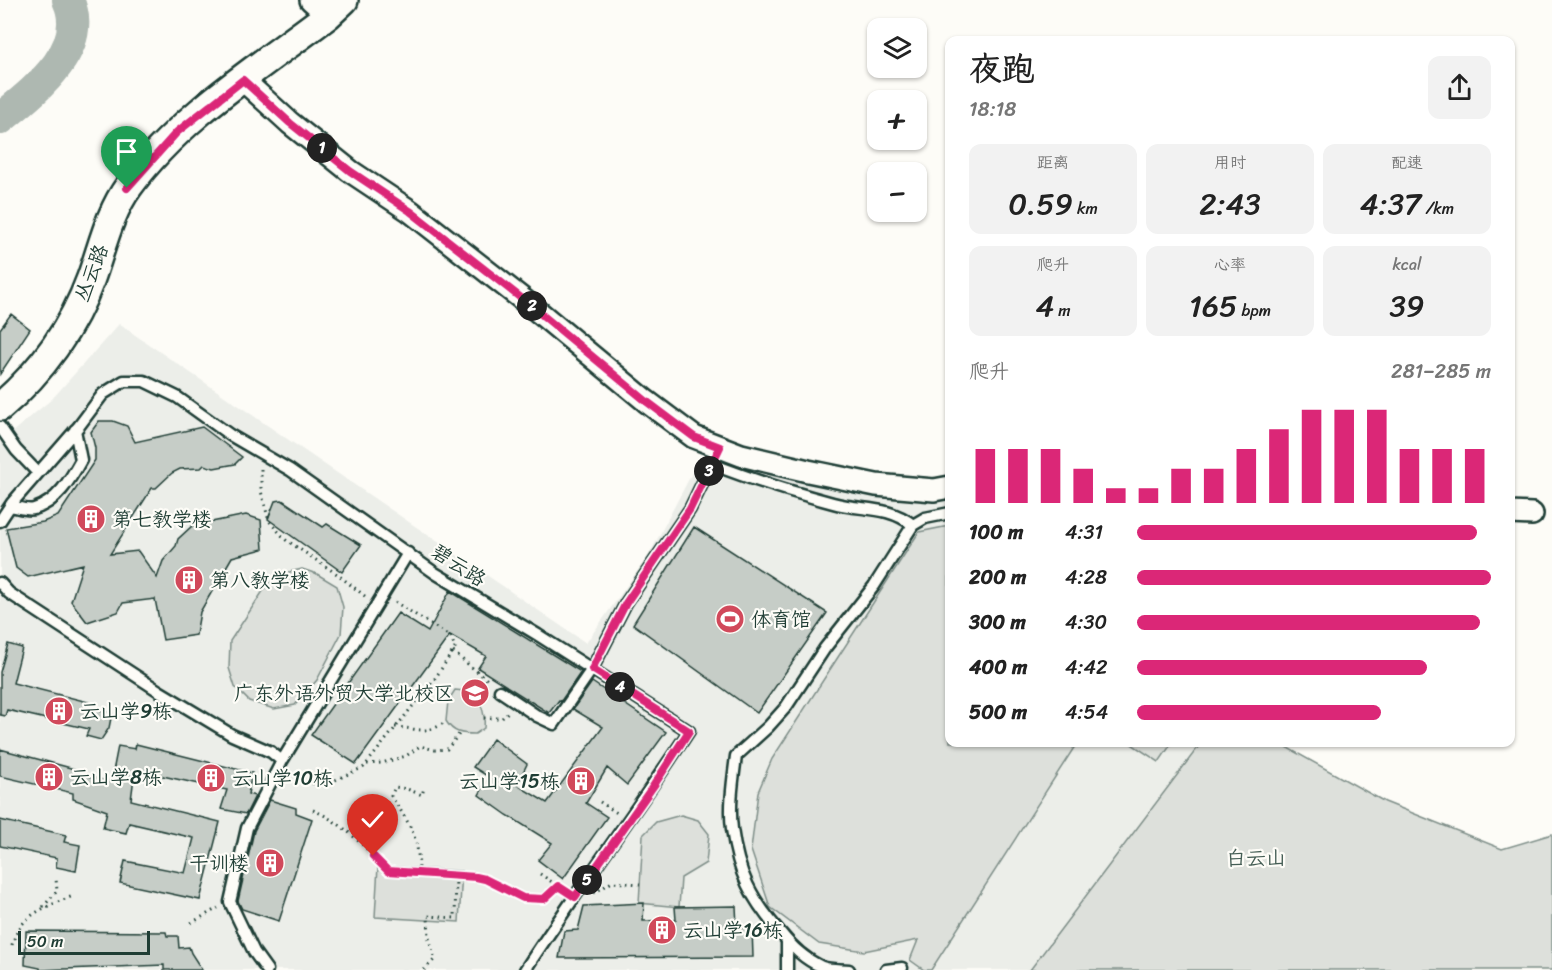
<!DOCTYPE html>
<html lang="zh">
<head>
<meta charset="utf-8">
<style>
  body { margin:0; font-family:Sriracha,"LXGW WenKai TC",sans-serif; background:#f2f2f2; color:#222; height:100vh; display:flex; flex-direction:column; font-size:22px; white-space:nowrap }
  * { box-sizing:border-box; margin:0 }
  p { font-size:20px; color:#767676 }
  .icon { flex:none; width:33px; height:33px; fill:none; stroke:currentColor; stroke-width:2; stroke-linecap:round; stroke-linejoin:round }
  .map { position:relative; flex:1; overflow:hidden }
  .sheet { position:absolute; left:945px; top:36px; width:570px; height:711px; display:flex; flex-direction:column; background:#fff; border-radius:12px; box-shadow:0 2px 4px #0004 }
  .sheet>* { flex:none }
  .fabs { position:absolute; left:867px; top:18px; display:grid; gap:12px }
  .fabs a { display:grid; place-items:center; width:60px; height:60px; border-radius:12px; background:#fff; box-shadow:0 2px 4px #0004; font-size:30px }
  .scale { position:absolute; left:18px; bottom:15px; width:132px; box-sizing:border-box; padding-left:6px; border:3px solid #1f3d34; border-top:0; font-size:16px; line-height:21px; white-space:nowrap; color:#1f3d34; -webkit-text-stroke:4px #fdfcf7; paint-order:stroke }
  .pin { position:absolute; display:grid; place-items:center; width:51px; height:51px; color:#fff; margin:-62px -26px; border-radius:50% 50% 50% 0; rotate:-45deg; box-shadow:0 0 6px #0007 }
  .pin .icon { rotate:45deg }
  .km { position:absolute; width:30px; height:30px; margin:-15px; border-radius:50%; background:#222; color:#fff; font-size:16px; line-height:30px; text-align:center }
  .round { display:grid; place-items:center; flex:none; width:63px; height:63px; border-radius:12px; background:#f2f2f2 }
  .overview { display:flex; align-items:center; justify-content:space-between; height:102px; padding:0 24px }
  h1 { font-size:33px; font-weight:600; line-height:45px }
  .metrics { display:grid; grid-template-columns:repeat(3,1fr); gap:9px; height:102px; padding:6px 24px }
  .metrics div { display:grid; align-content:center; border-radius:12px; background:#f2f2f2; text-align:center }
  .metrics b { font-size:30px; font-weight:600 }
  .metrics small { font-size:16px; font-weight:400 }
  .metrics p { font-size:16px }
  .chart { height:168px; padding:12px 24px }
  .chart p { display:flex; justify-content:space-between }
  .chart svg { width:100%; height:108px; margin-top:6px; stroke:#db2777; stroke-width:6 }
  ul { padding:0 24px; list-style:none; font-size:20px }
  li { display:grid; grid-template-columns:96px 72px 1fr; align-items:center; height:45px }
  li i { height:15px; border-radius:8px; background:#db2777 }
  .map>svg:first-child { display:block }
  .built { fill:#eceee9 }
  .green { fill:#dde0db; stroke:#7e8e88; stroke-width:1.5 }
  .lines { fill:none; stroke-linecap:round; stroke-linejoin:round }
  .river { stroke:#aeb8b1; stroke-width:32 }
  .building { fill:#c6cdc7; stroke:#1f3d34; stroke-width:1.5 }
  .service-casing { stroke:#1f3d34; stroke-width:15 }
  .minor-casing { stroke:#1f3d34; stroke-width:26 }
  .tertiary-casing { stroke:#1f3d34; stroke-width:32 }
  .path { stroke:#1f3d34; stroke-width:3; stroke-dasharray:1.5 4.5; stroke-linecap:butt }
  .service { stroke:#fdfcf7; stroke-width:10 }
  .minor { stroke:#fdfcf7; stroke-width:21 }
  .tertiary { stroke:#fdfcf7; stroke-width:27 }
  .route-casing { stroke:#fff; stroke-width:12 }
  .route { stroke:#db2777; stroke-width:8 }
  .labels { text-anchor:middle; stroke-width:4.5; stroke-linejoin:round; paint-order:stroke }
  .street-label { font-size:20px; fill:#1f3d34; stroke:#fdfcf7 }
  .poi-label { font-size:20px; fill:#1f3d34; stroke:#fdfcf7; text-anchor:start }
  .park-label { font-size:20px; fill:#455e55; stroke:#fdfcf7 }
</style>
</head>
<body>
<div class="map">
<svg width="1552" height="970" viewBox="0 0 1552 970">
  <rect width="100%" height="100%" fill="#fdfcf7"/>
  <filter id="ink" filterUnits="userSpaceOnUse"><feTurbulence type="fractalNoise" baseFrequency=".0167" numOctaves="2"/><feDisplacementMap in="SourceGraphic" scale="12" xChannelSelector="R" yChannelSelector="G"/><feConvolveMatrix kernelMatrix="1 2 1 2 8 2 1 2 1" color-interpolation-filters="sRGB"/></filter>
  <g filter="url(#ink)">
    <path class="built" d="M119,324L586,643L650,553L701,456L845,491L949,499L950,742L1202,743L1030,970H0V442L52,399Z"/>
    <path class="green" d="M949,526L950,742L1077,743L931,970H924L910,960L918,940L864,951L819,944L770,907L751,850L758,792L772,759L919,532Z
      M302,569L317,574L337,586L343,607L341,634L317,680L295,705L274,709L249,701L235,687L229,668L230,641L267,585L285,573Z
      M455,690C477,690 486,707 484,728L475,734C462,734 453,733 446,721L448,701Z
      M1202,742L1279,743L1385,802L1502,849L1552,834V970H1030Z
      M1130,743H1172L1159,762Z
      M681,815L698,820L709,834L706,863L681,878L679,907L639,903L643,835L656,822Z
      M378,866L462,871L459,922L375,917Z"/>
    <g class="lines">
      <path class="river" d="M0,119C33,92 91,49 68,0"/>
    </g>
    <path class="building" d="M11,314L30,329L0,374V329Z
      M99,421H113L127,426L135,442L202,427L242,457L235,464L214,468L204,465L201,468L180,469L172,473L156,488H152L110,554L138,551L157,578L163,561L176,546L178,539L192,526L246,515L261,520L263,549L232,557L200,612L196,635L163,640L155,599L123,603L118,612L87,622L71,601L83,564L28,577L16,568L6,528L43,522L58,516L95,460V448L91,432Z
      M282,500L323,527L327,524L361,545L342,572L268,519L275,501Z
      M694,527L827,613L757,713L633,624Z
      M450,591L581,672L561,701L559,700L549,713L478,668L486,656L450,635L356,764L311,735L398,613L428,632Z
      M8,644L22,648L13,683L96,704V709L112,713L109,728L101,740L86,736L89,729L7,710L5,716L0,715V672Z
      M592,682L666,732L627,785L607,768L586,803L607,817L563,879L538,860L552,843L507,815L479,795L489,777L473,767L493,739L527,764L517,785L547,803L603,727L573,709Z
      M136,744L252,773L248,794L255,796L246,814L221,809L227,790L135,770L131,800L220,822L200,900L120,883L125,861L185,873L194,838L129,823L126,833L103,828L107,811L73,799V793L0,776V749L82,771L80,774L111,782L118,746L135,749Z
      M270,800L296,808V813L312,819L279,921L242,909L238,901L254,831Z
      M0,820L66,835L64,842L80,845L76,871L56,867L57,858L0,846Z
      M644,903L643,921L676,920L675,907L736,906L737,927L752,928L753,957L559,958L564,931L578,930L584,906Z
      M26,931L166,932L167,936H178L179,948L189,947L191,953L202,970H164V965L40,970V968L25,965Z"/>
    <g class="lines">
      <g class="service-casing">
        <path id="service" d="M0,427L16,450L38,473
          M712,464C752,480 792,492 833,503C862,511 887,505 913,525
          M10,506C17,507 27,511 34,509C57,502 70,480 81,460L75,430
          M0,521L12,503L79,426L103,394L124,381H144L177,397L230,435L290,470L435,573L538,635L689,731C636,812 578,889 525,970
          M0,583L9,593L159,691L232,735L271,752L282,761L247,828L230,902L254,952L267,970
          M500,691L537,716L554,724L592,669L626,603L690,509L720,447
          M282,761L408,553
          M787,941V970
          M849,970C841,969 830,970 822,967C804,959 792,947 780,932C751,899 738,873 732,829C729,806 733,780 736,756L768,727L786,707L825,648L874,586L913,525L925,518L950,513
          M886,970L902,968"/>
      </g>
      <g class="minor-casing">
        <path id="minor" d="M311,0L328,15
          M243,80L290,123L350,171L410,211L535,309L646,401L694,437L741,455L808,471L876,485L934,490L950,487
          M1510,513L1532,514"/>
      </g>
      <g class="tertiary-casing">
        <path id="tertiary" d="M0,407C41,372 72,330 91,278C102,248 109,213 129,186C179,117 260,67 328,15L344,0"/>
      </g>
      <path class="path" d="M261,469V491L269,521L286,540L337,574L366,597
        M453,652L490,682
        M484,718H502L508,712
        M395,727C416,728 428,736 446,721
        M367,764L382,763L406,756L420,746L435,750L447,749L460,733
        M306,783L318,784L333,781L364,767L436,677L455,648L451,637L395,602
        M600,802L617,813
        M313,810C344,823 365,847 388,871L475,877L485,879L523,898L544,899L558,886
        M419,874C419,836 411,826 391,796L395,787L407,789L422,795L424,788
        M540,874L558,886
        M594,893L612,882L640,884
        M43,907L57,891L56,878
        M191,923L218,908
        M12,945C20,914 46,907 73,896
        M424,970L435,959L429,938L428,916L455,918L456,876"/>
      <use href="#service" class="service"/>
      <use href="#minor" class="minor"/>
      <use href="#tertiary" class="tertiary"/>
    </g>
  </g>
  <g class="lines" filter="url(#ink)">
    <g class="route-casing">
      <path id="route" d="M127,188L177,132L243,80L290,123L350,171L410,211L535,309L646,401L694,437L720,447L690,509L626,603L592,669L689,731L654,785L575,897L558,886L544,899L523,898L485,879L476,877L388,871L373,856"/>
    </g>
    <use href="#route" class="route"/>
  </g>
  <defs>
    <g id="building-disc" transform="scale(1.5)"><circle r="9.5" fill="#d1495b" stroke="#fdfcf7"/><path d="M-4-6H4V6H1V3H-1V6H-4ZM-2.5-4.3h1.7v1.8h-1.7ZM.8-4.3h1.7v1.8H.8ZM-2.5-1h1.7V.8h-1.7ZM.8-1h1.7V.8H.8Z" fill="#fff"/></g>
    <g id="stadium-disc" transform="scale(1.5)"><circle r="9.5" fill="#d1495b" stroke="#fdfcf7"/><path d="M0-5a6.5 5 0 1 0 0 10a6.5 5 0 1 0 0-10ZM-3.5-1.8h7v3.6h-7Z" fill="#fff"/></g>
    <g id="university-disc" transform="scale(1.5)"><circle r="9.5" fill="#d1495b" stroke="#fdfcf7"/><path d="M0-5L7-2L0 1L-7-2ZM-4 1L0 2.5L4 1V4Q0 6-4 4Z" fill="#fff"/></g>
  </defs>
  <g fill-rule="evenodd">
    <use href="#building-disc" x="91" y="519"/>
    <use href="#building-disc" x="189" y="580"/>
    <use href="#stadium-disc" x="730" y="619"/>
    <use href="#university-disc" x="475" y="693"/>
    <use href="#building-disc" x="59" y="711"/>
    <use href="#building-disc" x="49" y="777"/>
    <use href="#building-disc" x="211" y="778"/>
    <use href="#building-disc" x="581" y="781"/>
    <use href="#building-disc" x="270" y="863"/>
    <use href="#building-disc" x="662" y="930"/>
  </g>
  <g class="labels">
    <g class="street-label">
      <text transform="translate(91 273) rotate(-69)" y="7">丛云路</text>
      <text transform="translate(459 565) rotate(33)" y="7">碧云路</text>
    </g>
    <g class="poi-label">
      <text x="112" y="526">第七教学楼</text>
      <text x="210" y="587">第八教学楼</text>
      <text x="751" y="626">体育馆</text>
      <text x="454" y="700" text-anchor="end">广东外语外贸大学北校区</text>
      <text x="80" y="718">云山学9栋</text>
      <text x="70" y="784">云山学8栋</text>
      <text x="232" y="785">云山学10栋</text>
      <text x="560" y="788" text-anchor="end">云山学15栋</text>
      <text x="249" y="870" text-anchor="end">干训楼</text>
      <text x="683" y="937">云山学16栋</text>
    </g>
    <g class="park-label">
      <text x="1256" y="865">白云山</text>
    </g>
  </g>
</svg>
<div class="fabs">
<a><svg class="icon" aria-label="layers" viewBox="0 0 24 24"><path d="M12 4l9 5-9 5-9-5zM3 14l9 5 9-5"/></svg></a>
<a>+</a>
<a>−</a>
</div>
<div class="scale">50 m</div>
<div class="pin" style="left:127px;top:188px;background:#1e9e55"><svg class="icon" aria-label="arrive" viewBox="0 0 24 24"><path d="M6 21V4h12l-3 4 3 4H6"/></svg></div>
<div class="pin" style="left:373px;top:856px;background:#d93025"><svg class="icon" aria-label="check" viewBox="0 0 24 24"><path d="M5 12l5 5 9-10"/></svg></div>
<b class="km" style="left:322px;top:148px">1</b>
<b class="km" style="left:532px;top:306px">2</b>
<b class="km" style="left:709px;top:471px">3</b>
<b class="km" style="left:620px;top:687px">4</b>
<b class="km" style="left:587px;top:880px">5</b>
<section class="sheet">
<div class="overview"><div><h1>夜跑</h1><p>18:18</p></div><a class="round"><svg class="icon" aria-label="share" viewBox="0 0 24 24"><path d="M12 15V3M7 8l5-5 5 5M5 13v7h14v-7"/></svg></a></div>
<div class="metrics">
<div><p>距离</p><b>0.59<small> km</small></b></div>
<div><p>用时</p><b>2:43</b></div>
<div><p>配速</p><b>4:37<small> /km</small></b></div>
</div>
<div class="metrics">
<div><p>爬升</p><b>4<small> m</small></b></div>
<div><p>心率</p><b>165<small> bpm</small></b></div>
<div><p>kcal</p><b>39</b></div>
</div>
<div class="chart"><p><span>爬升</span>281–285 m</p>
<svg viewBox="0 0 160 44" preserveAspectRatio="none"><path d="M5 44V22M15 44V22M25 44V22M35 44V30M45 44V38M55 44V38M65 44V30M75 44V30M85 44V22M95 44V14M105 44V6M115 44V6M125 44V6M135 44V22M145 44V22M155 44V22"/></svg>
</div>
<ul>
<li><b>100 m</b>4:31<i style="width:96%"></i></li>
<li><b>200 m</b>4:28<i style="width:100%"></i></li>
<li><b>300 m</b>4:30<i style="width:97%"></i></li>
<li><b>400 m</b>4:42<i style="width:82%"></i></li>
<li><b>500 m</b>4:54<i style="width:69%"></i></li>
</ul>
</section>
</div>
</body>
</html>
